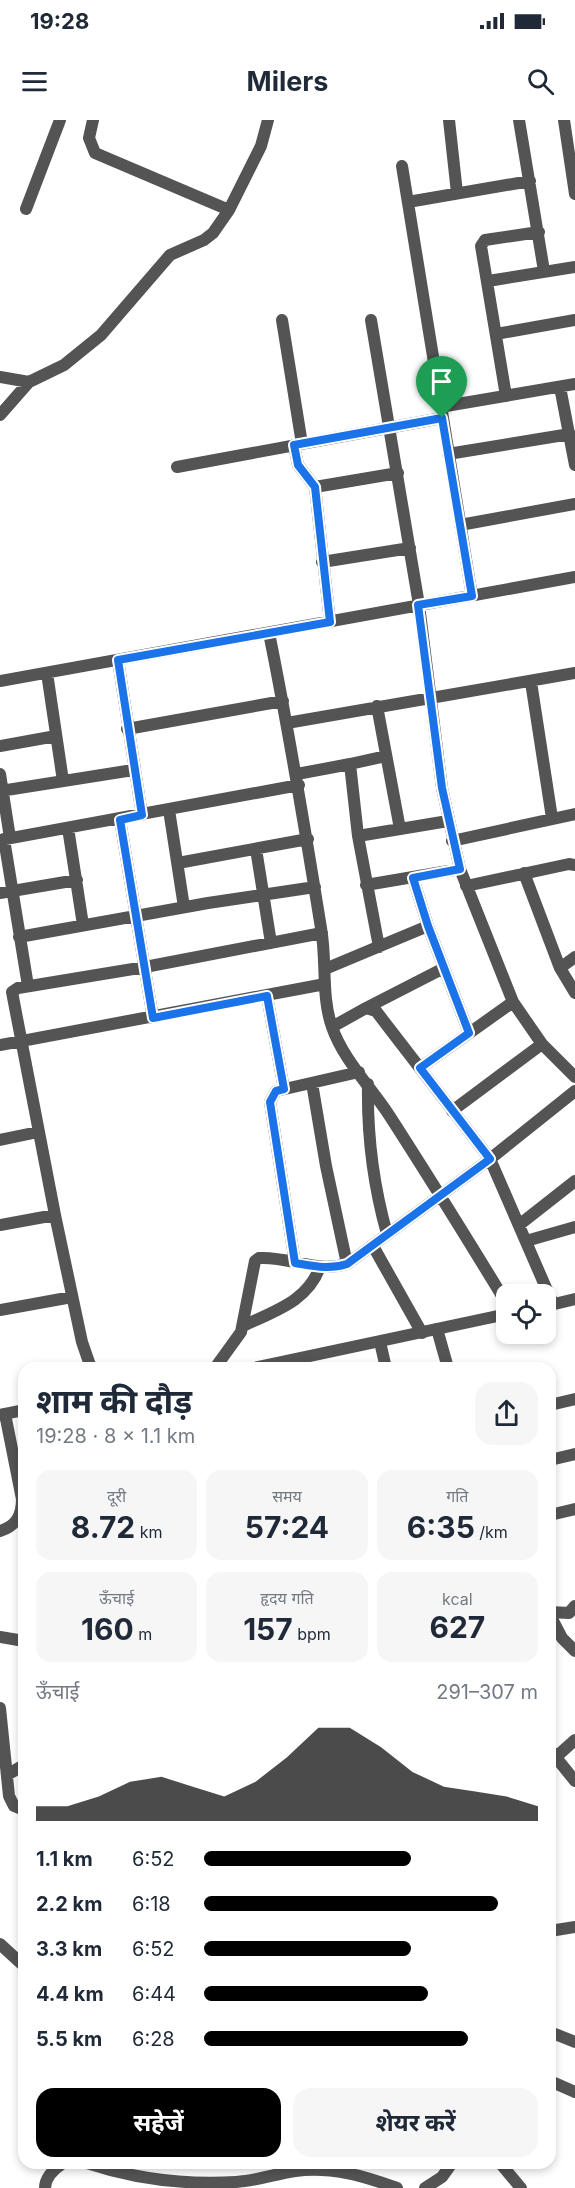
<!DOCTYPE html>
<html lang="hi">
<head>
<meta charset="utf-8">
<style>
  body { margin:0; font-family:Inter,"Noto Sans Devanagari",sans-serif; background:#f6f6f7; color:#1f2937; height:100vh; display:flex; flex-direction:column; font-size:22px; white-space:nowrap }
  * { box-sizing:border-box; margin:0 }
  p { font-size:20px; color:#747a83 }
  .icon { flex:none; width:33px; height:33px; fill:none; stroke:currentColor; stroke-width:2; stroke-linecap:round; stroke-linejoin:round }
  .map { position:relative; flex:1; overflow:hidden }
  .side { position:absolute; left:18px; top:1242px; width:538px; height:807px; display:flex; flex-direction:column; background:#fff; border-radius:18px; box-shadow:0 3px 9px #0003 }
  .side>* { flex:none }
  .tools { position:absolute; left:496px; top:1164px; display:grid; gap:12px }
  .tools a { display:grid; place-items:center; width:60px; height:60px; border-radius:12px; background:#fff; box-shadow:0 3px 9px #0003; font-size:30px }
  .pin { position:absolute; display:grid; place-items:center; width:51px; height:51px; color:#fff; margin:-62px -26px; border-radius:50% 50% 50% 0; rotate:-45deg; box-shadow:0 0 6px #0007 }
  .pin .icon { rotate:45deg }
  .round { display:grid; place-items:center; flex:none; width:63px; height:63px; border-radius:18px; background:#f6f6f7 }
  .overview { display:flex; align-items:center; justify-content:space-between; height:102px; padding:0 18px }
  h1 { font-size:33px; font-weight:700; line-height:45px }
  .figures { display:grid; grid-template-columns:repeat(3,1fr); gap:9px; height:102px; padding:6px 18px }
  .figures div { display:grid; align-content:center; border-radius:15px; background:#f6f6f7; text-align:center }
  .figures b { font-size:30px; font-weight:700 }
  .figures small { font-size:16px; font-weight:400 }
  .figures p { font-size:16px }
  .chart { height:168px; padding:12px 18px }
  .chart p { display:flex; justify-content:space-between }
  .chart svg { width:100%; height:108px; margin-top:6px; fill:#000; opacity:.7 }
  .cta { display:flex; gap:12px; margin-top:auto; padding:12px 18px }
  .cta a { flex:1; height:69px; border-radius:18px; background:#000; color:#fff; font-size:24px; font-weight:700; line-height:69px; text-align:center }
  .cta a+a { background:#f6f6f7; color:#1f2937 }
  ul { padding:0 18px; list-style:none; font-size:20px }
  li { display:grid; grid-template-columns:96px 72px 1fr; align-items:center; height:45px }
  li i { height:15px; border-radius:8px; background:#000 }
  .status { display:flex; justify-content:space-between; align-items:center; height:42px; padding:0 30px; background:#fff; direction:ltr }
  .status svg { height:16px; fill:currentColor }
  header { display:flex; justify-content:space-between; align-items:center; height:78px; padding:0 18px; background:#fff; font-size:27px; font-weight:700 }
  .map>svg:first-child { display:block }
  .lines { fill:none; stroke-linecap:round; stroke-linejoin:round }
  .minor { stroke:#545454; stroke-width:12 }
  .tertiary { stroke:#545454; stroke-width:12 }
  .route-casing { stroke:#fff; stroke-width:12 }
  .route { stroke:#1a73e8; stroke-width:8 }
</style>
</head>
<body>
<div class="status"><b>19:28</b><svg viewBox="0 0 49 12"><path d="M0 12V9h3v3zM5 12V6h3v6zM10 12V3h3v9zM15 12V0h3v12zM26 1h20v11H26zM47 4h2v5h-2z"/></svg></div>
<header><svg class="icon" aria-label="menu" viewBox="0 0 24 24"><path d="M4 6h16M4 12h16M4 18h16"/></svg>Milers<svg class="icon" aria-label="search" viewBox="0 0 24 24"><circle cx="10" cy="10" r="6"/><path d="M15 15l6 6"/></svg></header>
<div class="map">
<svg width="575" height="2068" viewBox="0 0 575 2068">
  <rect width="100%" height="100%" fill="#fff"/>
  <g class="lines">
    <path class="minor" d="M93,0L89,18L95,33L229,90
      M449,0L457,73
      M519,0L544,151
      M564,0L575,74
      M402,46L472,476
      M408,82L530,61
      M26,89L60,0
      M488,161L575,147
      M282,200L302,324
      M371,200L419,485L442,668L460,749L513,882L542,924L575,957
      M496,214L575,200
      M0,257L29,262
      M560,267L575,345
      M506,276L481,126L485,120L539,112
      M440,287L575,264
      M0,295L29,262L64,245L101,215L170,135L204,120L213,113L229,90L261,26L268,0
      M294,325L298,345L315,367L330,502
      M448,334L570,314
      M177,347L442,298
      M315,367L398,353
      M460,405L575,384
      M322,442L410,428
      M269,513C289,611 305,709 321,808C327,841 321,876 332,907C343,939 370,966 389,995C429,1057 468,1120 507,1184
      M118,540L142,695
      M47,553L63,661
      M0,561L575,457
      M531,562L552,698
      M377,586L400,709
      M287,603L575,553
      M127,609L283,581
      M0,626L56,616
      M350,644L386,636
      M0,654L10,718
      M297,654L350,644L358,716L379,827
      M0,671L133,650
      M169,690L184,787
      M120,700L153,898
      M68,708L83,805
      M358,716L448,701
      M4,719L28,866
      M0,720L299,665
      M452,721L575,694
      M256,729L271,823
      M178,743L308,719
      M524,753L560,848L575,873
      M413,758L428,806L469,913
      M366,765L460,749
      M466,766L569,744L575,745
      M0,773L77,760
      M19,817L208,783L315,767
      M560,848L575,837
      M325,849L428,806
      M267,876L284,969
      M366,888L444,848
      M332,907L366,888L376,891L389,908L490,1039L553,1184
      M0,925L325,864
      M420,948L513,882
      M312,963L326,1046L347,1144
      M368,964C367,1016 373,1064 387,1114
      M452,991L542,924
      M0,1020L38,1012
      M0,1105L55,1095
      M519,1105L575,1061
      M526,1121L575,1107
      M373,1126L422,1213
      M295,1143L270,982L276,971L359,952
      M0,1190L72,1177
      M243,1206C274,1191 307,1182 320,1147
      M437,1209L448,1248
      M380,1222L386,1248
      M91,1248L82,1222L55,1095L12,872L18,868L145,847L322,813
      M215,1248L241,1212L255,1141L259,1138C289,1136 317,1153 347,1144L490,1039L575,971
      M550,1285L575,1279
      M550,1340L575,1334
      M550,1395L575,1389
      M0,1411C16,1406 22,1396 22,1379L5,1294
      M550,1492L569,1493L575,1486
      M550,1495L562,1518L575,1531
      M0,1517L24,1521
      M0,1588L9,1676L14,1686L24,1690
      M550,1630L575,1661
      M556,1637L575,1620
      M7,1655L24,1645
      M550,1811L575,1807
      M0,1824L24,1846
      M550,1912L575,1922
      M550,1961L575,1972
      M87,2043C135,2059 186,2065 236,2062C256,2061 275,2054 295,2051C331,2046 364,2056 397,2068
      M500,2043L521,2068
      M45,2068C45,2057 54,2049 63,2043
      M425,2068L442,2057L452,2043"/>
    <path class="tertiary" d="M546,1186L575,1179
      M254,1248L507,1194
      M0,1295L24,1290"/>
  </g>
  <g class="lines">
    <g class="route-casing">
      <path id="route" d="M442,298L472,476L418,485L442,668L460,749L413,758L428,806L469,913L420,948L490,1039L347,1144C329,1150 313,1146 295,1143L270,982L276,971L284,969L267,876L153,898L120,700L142,695L118,540L330,502L315,367L298,345L294,325Z"/>
    </g>
    <use href="#route" class="route"/>
  </g>
</svg>
<div class="tools">
<a><svg class="icon" aria-label="locate" viewBox="0 0 24 24"><circle cx="12" cy="12" r="6"/><path d="M12 2v4M12 18v4M2 12h4M18 12h4"/></svg></a>
</div>
<div class="pin" style="left:442px;top:298px;background:#1e9e55"><svg class="icon" aria-label="arrive" viewBox="0 0 24 24"><path d="M6 21V4h12l-3 4 3 4H6"/></svg></div>
<section class="side">
<div class="overview"><div><h1>शाम की दौड़</h1><p>19:28 · 8 × 1.1 km</p></div><a class="round"><svg class="icon" aria-label="share" viewBox="0 0 24 24"><path d="M12 15V3M7 8l5-5 5 5M5 13v7h14v-7"/></svg></a></div>
<div class="figures">
<div><p>दूरी</p><b>8.72<small> km</small></b></div>
<div><p>समय</p><b>57:24</b></div>
<div><p>गति</p><b>6:35<small> /km</small></b></div>
</div>
<div class="figures">
<div><p>ऊँचाई</p><b>160<small> m</small></b></div>
<div><p>हृदय गति</p><b>157<small> bpm</small></b></div>
<div><p>kcal</p><b>627</b></div>
</div>
<div class="chart"><p><span>ऊँचाई</span>291–307 m</p>
<svg viewBox="0 0 160 44" preserveAspectRatio="none"><path d="M0 44V38L10 38L20 34L30 28L40 26L50 30L60 34L70 28L80 18L90 6L100 6L110 14L120 24L130 30L140 32L150 34L160 38V44z"/></svg>
</div>
<ul>
<li><b>1.1 km</b>6:52<i style="width:62%"></i></li>
<li><b>2.2 km</b>6:18<i style="width:88%"></i></li>
<li><b>3.3 km</b>6:52<i style="width:62%"></i></li>
<li><b>4.4 km</b>6:44<i style="width:67%"></i></li>
<li><b>5.5 km</b>6:28<i style="width:79%"></i></li>
</ul>
<div class="cta"><a>सहेजें</a><a>शेयर करें</a></div>
</section>
</div>
</body>
</html>
